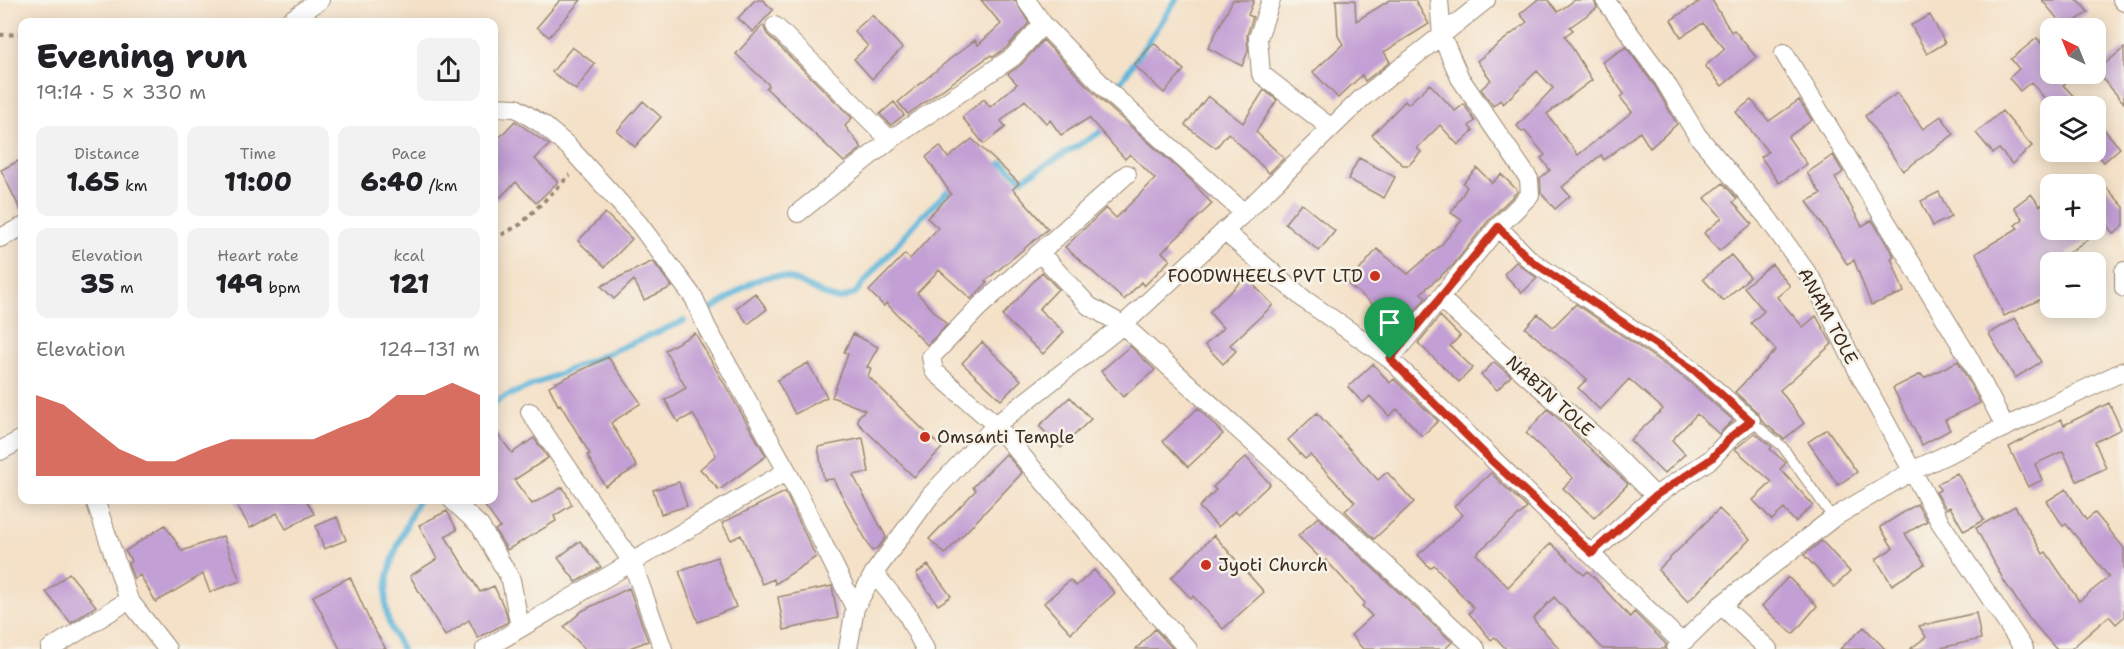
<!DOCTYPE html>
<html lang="en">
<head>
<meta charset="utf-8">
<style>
  body { margin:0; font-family:"Shantell Sans",sans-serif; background:#f2f2f2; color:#202124; height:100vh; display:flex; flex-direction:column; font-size:22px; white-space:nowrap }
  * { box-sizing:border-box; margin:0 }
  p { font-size:20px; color:#757577 }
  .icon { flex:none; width:33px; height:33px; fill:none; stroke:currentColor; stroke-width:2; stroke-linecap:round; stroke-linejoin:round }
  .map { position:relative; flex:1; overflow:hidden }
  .details { position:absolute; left:18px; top:18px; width:480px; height:486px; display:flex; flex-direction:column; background:#fff; border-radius:12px; box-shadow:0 3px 15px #0003 }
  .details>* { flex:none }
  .needle { width:39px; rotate:317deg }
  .buttons { position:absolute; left:2040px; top:18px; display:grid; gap:12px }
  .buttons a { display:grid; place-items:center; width:66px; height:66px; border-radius:12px; background:#fff; box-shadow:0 3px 15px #0003; font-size:30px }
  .pin { position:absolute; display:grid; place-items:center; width:51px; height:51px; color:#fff; margin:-62px -26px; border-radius:50% 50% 50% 0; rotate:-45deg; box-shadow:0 0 6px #0007 }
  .pin .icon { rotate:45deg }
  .round { display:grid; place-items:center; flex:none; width:63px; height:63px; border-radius:12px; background:#f2f2f2 }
  .overview { display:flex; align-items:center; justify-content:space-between; height:102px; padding:0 18px }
  h1 { font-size:33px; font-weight:800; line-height:45px }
  .stats { display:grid; grid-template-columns:repeat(3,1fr); gap:9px; height:102px; padding:6px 18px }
  .stats div { display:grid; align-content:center; border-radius:12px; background:#f2f2f2; text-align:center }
  .stats b { font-size:26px; font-weight:800 }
  .stats small { font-size:16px; font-weight:400 }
  .stats p { font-size:16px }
  .chart { height:168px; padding:12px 18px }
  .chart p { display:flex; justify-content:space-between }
  .chart svg { width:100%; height:108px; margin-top:6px; fill:#c8321e; opacity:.7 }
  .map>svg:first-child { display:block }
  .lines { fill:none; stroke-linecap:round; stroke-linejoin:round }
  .stream { stroke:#5db5da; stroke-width:6 }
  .building { fill:#c29fd4 }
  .lane-casing { stroke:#988673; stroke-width:11 }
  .street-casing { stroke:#988673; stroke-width:20 }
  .path { stroke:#988673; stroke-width:4; stroke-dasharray:4.5 4.5; stroke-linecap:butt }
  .lane { stroke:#fff; stroke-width:9 }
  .street { stroke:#fff; stroke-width:18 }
  .route-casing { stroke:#fff; stroke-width:12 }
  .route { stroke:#c8321e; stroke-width:8 }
  .poi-dot { fill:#c8321e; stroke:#f7f3e8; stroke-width:2 }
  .labels { text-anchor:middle; stroke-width:5; stroke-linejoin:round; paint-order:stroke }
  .poi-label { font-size:18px; fill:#3b2a1e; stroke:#f7f3e8; text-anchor:start }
  .street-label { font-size:18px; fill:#3b2a1e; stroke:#f7f3e8 }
</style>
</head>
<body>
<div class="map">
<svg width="2124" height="649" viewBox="0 0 2124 649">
  <rect width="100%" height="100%" fill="#f7f3e8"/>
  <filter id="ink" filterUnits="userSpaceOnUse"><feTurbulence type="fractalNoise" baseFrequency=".0167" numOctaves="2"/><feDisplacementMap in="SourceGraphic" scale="12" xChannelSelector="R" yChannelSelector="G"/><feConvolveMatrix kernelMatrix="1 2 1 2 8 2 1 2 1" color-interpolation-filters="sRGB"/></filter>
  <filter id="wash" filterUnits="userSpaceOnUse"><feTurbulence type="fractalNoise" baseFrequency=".008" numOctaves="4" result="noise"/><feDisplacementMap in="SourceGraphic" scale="24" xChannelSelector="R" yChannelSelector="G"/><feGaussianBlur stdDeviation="1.35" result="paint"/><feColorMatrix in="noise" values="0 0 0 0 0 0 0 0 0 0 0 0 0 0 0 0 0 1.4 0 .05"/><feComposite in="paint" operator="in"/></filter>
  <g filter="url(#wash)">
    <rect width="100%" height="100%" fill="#f4e1c8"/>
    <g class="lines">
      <path class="stream" d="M1120,83L1176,0
        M993,167L1003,163L1022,179L1099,133L1103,125
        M705,312C731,302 745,278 774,276C795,274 823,299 840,299C845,298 850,295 854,294L920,218L954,185
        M494,404L502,398L684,321
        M402,649C397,640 390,629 388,619C378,579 402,535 418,500"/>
    </g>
    <g id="blocks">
      <path class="building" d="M560,0H581L549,37L537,27Z
        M755,0H763L773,10L753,32L738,18Z
        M981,0H1015L1029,23L1006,48L993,57L991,55L908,114L898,102L950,59L975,40L978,45L1001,24Z
        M1233,0H1254L1248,15L1253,17L1247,35L1248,51L1242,66L1208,48Z
        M1336,0H1355L1356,21L1390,0H1415L1429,24L1384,52L1390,62L1365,81L1362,75L1338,98L1313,72L1343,44L1338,36Z
        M1537,0H1548L1558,12L1575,0H1594L1597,8L1570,27L1573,30L1565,36L1592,80L1547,114L1578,155L1632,112L1620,97L1624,94L1602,62L1626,47L1655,86L1677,124L1650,148L1640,132L1604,160L1601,155L1562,187L1570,196L1555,209L1541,193L1540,178L1550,170L1541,158L1545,155L1525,131L1522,132L1517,126L1553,88L1537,71L1503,104L1500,100L1493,106L1481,89L1491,80L1477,61L1527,22L1520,14Z
        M1702,0H1712L1731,32L1734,30L1756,57L1722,86L1705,66L1725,49L1703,23L1681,37L1671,20Z
        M2042,0H2078L2088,12L2065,28Z
        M872,15L902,48L872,79L854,59L868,46L854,31Z
        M1930,15L1945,43L1927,54L1911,25Z
        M763,25L767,34L852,118L845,126L862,148L844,162L766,88L769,85L736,54Z
        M2037,38L2050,54V74H2077L2063,85L2083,106H2051L2031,82L2020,91L2009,78L2019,69L2011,59Z
        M1043,40L1100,99L1192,181L1212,204L1162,252L1170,260L1144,286L1141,282L1124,300L1065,247L1106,208L1116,218L1155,179L1130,154L1125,159L1089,118L1061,135L1050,120L1046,123L1025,100L1001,121L1006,127L984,144L962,117L984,99L990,107L1017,84L1008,74L1021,65Z
        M1154,43L1184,70L1164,93L1134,65Z
        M572,47L595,64L576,90L552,72Z
        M2124,48V103L2096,71Z
        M1430,84L1455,111L1464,104L1475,121L1469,126L1473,131L1458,145L1440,125L1417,148L1421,152L1409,165H1403L1372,135L1405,101L1408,104Z
        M1264,90L1277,100L1256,132L1284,158L1269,173L1228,133L1216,148L1185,125L1208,96L1243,123Z
        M1897,93L1923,129L1941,116L1954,134L1903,171L1865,116Z
        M1751,100L1769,121L1799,100L1812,120L1788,137L1807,164L1779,183L1761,157L1768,152L1736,112Z
        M643,101L661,117L635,147L617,131Z
        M894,102L904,115L891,125L880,114Z
        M2002,111L2032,146L2012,164L1999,149L1993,153L1976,133Z
        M2096,120L2120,148L2104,162L2096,153Z
        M515,121L549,145L535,159L558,182L536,203L516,182L494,203V143Z
        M972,139L1019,183L1013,189L1048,229L985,281L987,283L971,299L939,270L917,293L947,325L927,345L886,303L884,306L869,291L905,254L910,259L938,228L927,218L951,194L926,157L940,146L948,158Z
        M1833,155L1843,172L1835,178L1862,226L1872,220L1894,256L1891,258L1904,292L1871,305L1854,260L1847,264L1807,201L1821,194L1807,173Z
        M1359,158L1395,177L1384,198L1348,179Z
        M22,159V213L1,170Z
        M1477,168L1492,183L1501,174L1518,191L1489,220L1453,265L1421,293L1426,298L1392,339L1371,319L1380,310L1348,284L1377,249L1408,274L1442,244L1462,220L1451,213L1467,187L1463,183Z
        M1723,183L1737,199L1733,202L1752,224L1719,251L1704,233L1722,218L1705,198Z
        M2105,186L2124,207V225L2114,234L2107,226L2055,262H2050V295L2004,316L1976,253L2018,228L2015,225L2023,219L2014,207L2031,194L2040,206L2050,198V230H2096V195Z
        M1939,192L1951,217L1933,226L1921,201Z
        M1301,203L1335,231L1319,251L1285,223Z
        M605,213L632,239L605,267L578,241Z
        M1731,255L1750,277L1723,301L1703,279Z
        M653,261L672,287L644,300L634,280L614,299L601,286Z
        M1516,262L1537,278L1522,293L1504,274Z
        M1772,264L1790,286L1777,297L1803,327L1816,316L1832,344L1780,390L1804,423L1784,439L1762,421L1758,413L1735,392L1776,350L1751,323L1764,311L1744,287Z
        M1042,272L1058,289L1039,309L1064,332L1043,354L1002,316Z
        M1246,277L1273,305L1230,345L1236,351L1223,364L1205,345L1223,328L1209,312Z
        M755,293L767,309L748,324L736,308Z
        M1576,304L1686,379L1733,420L1719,434L1697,414L1672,440L1685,454L1664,474L1630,440L1663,409L1629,379L1600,410L1578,388L1587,379L1525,328L1538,314L1553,327Z
        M1440,316L1460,336L1450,346L1473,368L1459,382L1418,343Z
        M2015,318L2041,362L2015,378L1989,334Z
        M695,333L766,456L719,490L700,469L716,455L693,414L678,422L665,400L686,388L665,350Z
        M853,334L878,347L867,367L871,368L868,376L942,448L914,477L858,423V417L865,410L832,397L848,354L844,352Z
        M982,342L1021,380L1001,400L962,363Z
        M1130,346L1155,370L1123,397L1101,371Z
        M608,357L641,403L611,423L637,467L605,486L587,455L590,454L560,404L558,405L549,386Z
        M1958,361L1980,403L1945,420L1950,430L1922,445L1893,388L1921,374L1924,378Z
        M1494,362L1511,376L1497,390L1481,375Z
        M808,363L827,397L795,414L777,380Z
        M1373,364L1390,383L1394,379L1438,421L1422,436L1397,409L1389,416L1370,396L1363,403L1348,387Z
        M1070,397L1091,419L1061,448L1039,426Z
        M2109,403L2121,429L2095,442L2106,468L2077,481L2063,451L2035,464L2042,480L2028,487L2009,447L2061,419L2064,425Z
        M1198,408L1223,434L1188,467L1163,441Z
        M1548,409L1628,484L1594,518L1563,488L1573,478L1526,433Z
        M1317,413L1378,480L1387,472L1414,502L1374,539L1345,511L1355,502L1310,455L1305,459L1288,440Z
        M494,429L512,453L534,438L548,458L514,480L532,504L563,487L572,505L554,516L556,521L507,550L495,530L500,527L482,502L494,500Z
        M1827,429L1857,472L1838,485L1808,442Z
        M1755,433L1772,447L1770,449L1786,463L1780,469L1813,505L1795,522L1784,509L1772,520L1753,500L1772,482L1735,449Z
        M863,438L869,472L853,475L886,537L879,547L872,551L833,479L824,480L818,447Z
        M1006,454L1022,473L945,554L929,539L976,490L973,487Z
        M1246,457L1270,484L1238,514L1235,511L1218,527L1199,507L1216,490L1213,487Z
        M1491,473L1527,508L1476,554L1508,587L1551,543L1584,575L1588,571L1630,617L1634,612L1666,644L1665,649H1603L1554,597L1533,619L1560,649H1506L1495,637L1491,640L1469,613L1474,608L1434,565L1430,568L1418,555L1463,515L1454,506Z
        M1957,473L1984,520L1964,531L1950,507L1946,509L1936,492L1940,490L1937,484Z
        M679,482L687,506L661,514L653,490Z
        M2066,489L2086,520L2095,513L2124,548V617L2116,624L2109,616L2071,649H2056L2028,617L2004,581L1976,528L2015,506L2043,554L2046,552L2079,601L2109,577L2066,524L2063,526L2047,501Z
        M785,492L816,557L775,584L774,579L762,584L741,535L731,540L722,523Z
        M234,500H306L314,514L286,529L277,513L250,528Z
        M1917,504L1927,521L1905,534L1925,564L1892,585L1876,559L1893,548L1880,527Z
        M1719,509L1750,539L1688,602L1658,570Z
        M447,511L457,530L445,536L480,592L494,586L506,612L508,622L478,638L469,620L445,636L410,576L437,559L419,525Z
        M337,517L346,540L324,549L316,526Z
        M1318,517L1452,642L1445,649H1363L1351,635L1372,616L1362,606L1365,603L1326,560L1324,562L1298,536Z
        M165,525L182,551L223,536L240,581L210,592L203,574L156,602L140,575L134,579L128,563L132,561L125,551Z
        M1214,535L1264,592L1223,629L1193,596L1191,598L1171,578Z
        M580,541L601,567L576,582L558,558Z
        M1822,541L1850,572L1834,587L1804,555Z
        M717,557L736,607L698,622L679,571Z
        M928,565L951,596L938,605L916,574Z
        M1094,570L1115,593L1071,633L1044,603L1070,580L1076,586Z
        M69,573L96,606L71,623L46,592Z
        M350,577L371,624L386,649H340L313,596Z
        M1788,577L1817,606L1793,634L1762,606Z
        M832,586L838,618L784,630L778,597Z
        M629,588L648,641L627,649H585L564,627L582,611Z
        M1976,613L1981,639L1936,649H1910L1926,637L1919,626Z
        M1864,627L1885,649H1840Z
        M1155,629L1173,649H1136Z"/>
    </g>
  </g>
  <g filter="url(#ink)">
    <use href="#blocks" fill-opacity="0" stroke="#988673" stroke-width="1.5"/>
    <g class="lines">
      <g class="lane-casing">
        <path id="lane" d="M1751,421L1782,446L1833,518"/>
      </g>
      <g class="street-casing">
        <path id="street" d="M1026,0L1043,24L1108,91L1244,213
          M1271,0L1258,38L1261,74L1331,128
          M1439,0L1442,37L1460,78L1529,179L1530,195L1498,227
          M1605,0L1664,80L1697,135L1767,217L1815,284L1858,371L1940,522L2024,649
          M2122,0L2124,2
          M288,22L320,0
          M775,26L890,140
          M1784,53L1969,358L2005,426
          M494,107L516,108L543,125L568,146L639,224L694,298L707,328L787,471
          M798,213L890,140L1013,57L1043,24
          M1224,231L1305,300L1390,359L1681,642
          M0,238L22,227
          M1040,253L1089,306L1123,325L1300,485L1476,649
          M2124,271V288
          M1442,300L1606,446L1655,496
          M1390,359L1498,227L1530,260L1693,370L1751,421L1733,435L1711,459L1655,496L1592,553
          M0,451L22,439
          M95,500L129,600L167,649
          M452,500L480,526L511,580L520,627
          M874,573L907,614L925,649
          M1721,605L1768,649
          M50,649L129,600
          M485,649L632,562L530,412
          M663,649L632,562L787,471L855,608
          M848,649L855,608L874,573L930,496L996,425L934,371L931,357L978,308L1127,174
          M1188,649L1146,603L996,425L1123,325L1244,213L1362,98L1486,0
          M1676,649L1721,605L1833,518L1912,471L2124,371"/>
      </g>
      <path class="path" d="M0,35L22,34
        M494,239L521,224L570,175"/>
      <use href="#lane" class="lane"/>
      <use href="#street" class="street"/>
    </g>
  </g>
  <g class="lines" filter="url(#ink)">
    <g class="route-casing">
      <path id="route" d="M1498,227L1530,260L1694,370L1751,421L1733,435L1711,459L1655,496L1592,553L1491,460L1390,359Z"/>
    </g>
    <use href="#route" class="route"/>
  </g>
  <g class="poi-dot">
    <circle cx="1375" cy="276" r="6"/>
    <circle cx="925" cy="437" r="6"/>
    <circle cx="1206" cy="565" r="6"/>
  </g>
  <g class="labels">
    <g class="poi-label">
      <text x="1363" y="282" text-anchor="end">FOODWHEELS PVT LTD</text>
      <text x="937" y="443">Omsanti Temple</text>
      <text x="1218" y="571">Jyoti Church</text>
    </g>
    <g class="street-label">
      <text transform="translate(1828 316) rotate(62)" y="6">ANAM TOLE</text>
      <text transform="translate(1550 396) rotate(42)" y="6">NABIN TOLE</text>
    </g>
  </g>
</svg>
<div class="buttons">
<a><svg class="needle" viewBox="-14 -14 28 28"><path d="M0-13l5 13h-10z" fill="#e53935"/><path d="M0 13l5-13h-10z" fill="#757577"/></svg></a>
<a><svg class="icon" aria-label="layers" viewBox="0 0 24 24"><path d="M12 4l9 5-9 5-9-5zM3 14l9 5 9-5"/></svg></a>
<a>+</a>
<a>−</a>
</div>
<div class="pin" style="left:1390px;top:359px;background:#1e9e55"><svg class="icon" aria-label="arrive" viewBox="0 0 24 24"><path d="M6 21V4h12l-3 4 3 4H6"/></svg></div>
<section class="details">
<div class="overview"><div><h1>Evening run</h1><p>19:14 · 5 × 330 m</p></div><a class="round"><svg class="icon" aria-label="share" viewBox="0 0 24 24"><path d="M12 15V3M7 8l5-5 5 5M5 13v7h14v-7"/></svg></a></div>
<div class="stats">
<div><p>Distance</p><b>1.65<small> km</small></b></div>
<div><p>Time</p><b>11:00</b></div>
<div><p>Pace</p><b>6:40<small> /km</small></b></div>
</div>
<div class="stats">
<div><p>Elevation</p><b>35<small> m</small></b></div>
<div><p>Heart rate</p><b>149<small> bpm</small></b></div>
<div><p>kcal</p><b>121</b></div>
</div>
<div class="chart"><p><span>Elevation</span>124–131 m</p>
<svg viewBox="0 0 160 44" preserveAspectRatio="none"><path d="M0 44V11L10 15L20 24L30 33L40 38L50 38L60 33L70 29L80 29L90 29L100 29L110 24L120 20L130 11L140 11L150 6L160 11V44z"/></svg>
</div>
</section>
</div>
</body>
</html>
